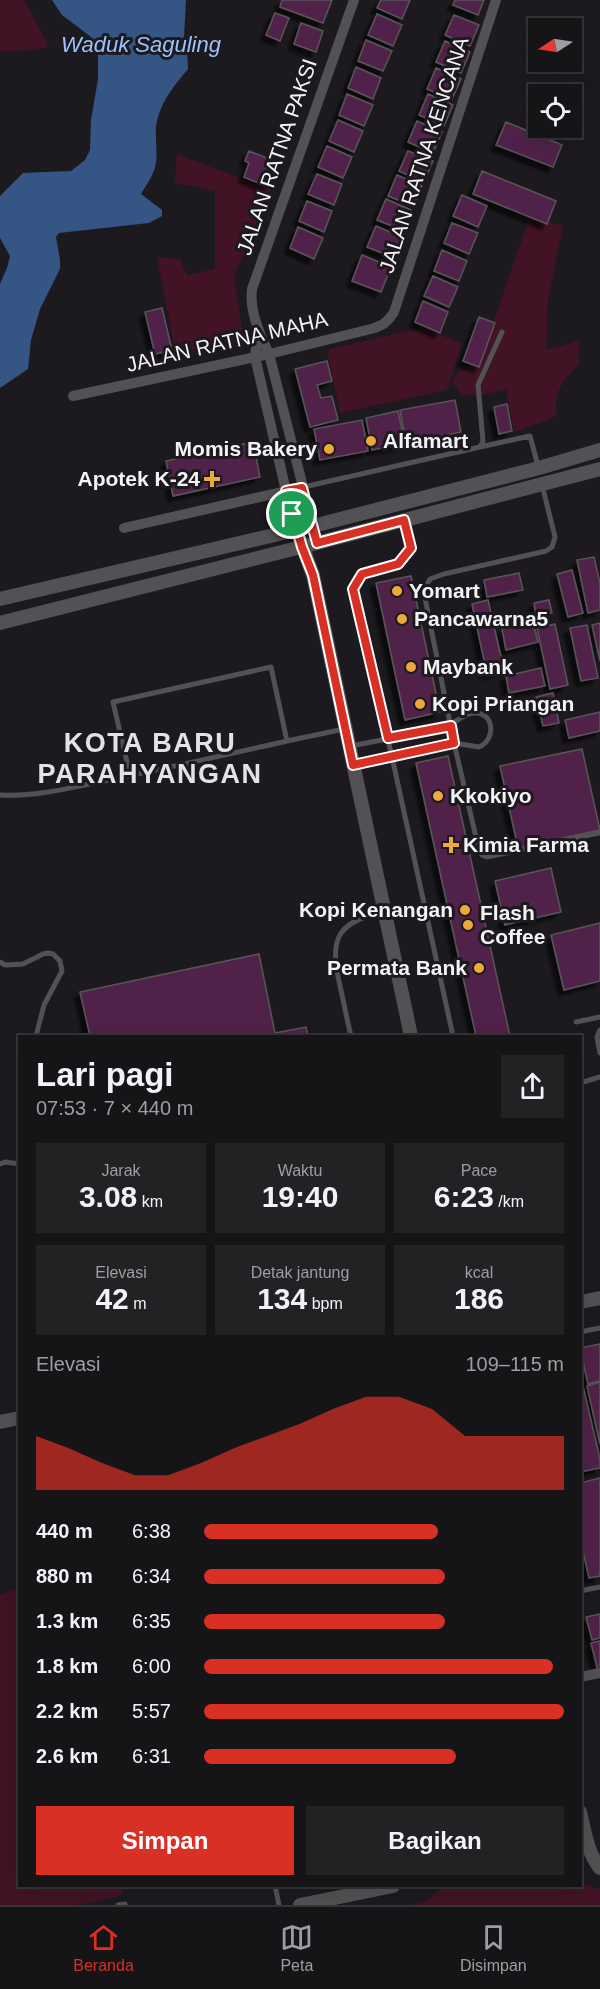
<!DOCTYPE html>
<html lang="id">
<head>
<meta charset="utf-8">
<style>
  body { margin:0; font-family:Helvetica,sans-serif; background:#222123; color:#f1f3f6; height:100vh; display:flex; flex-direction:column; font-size:22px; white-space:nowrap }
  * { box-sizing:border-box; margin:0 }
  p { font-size:20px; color:#9d9ea1 }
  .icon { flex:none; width:33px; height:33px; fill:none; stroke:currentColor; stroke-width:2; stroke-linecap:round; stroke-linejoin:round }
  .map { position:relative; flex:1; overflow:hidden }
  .sheet { position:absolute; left:18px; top:1035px; width:564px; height:852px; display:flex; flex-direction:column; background:#151416; border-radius:0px; box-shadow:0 6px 24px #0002,0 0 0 2px #343335 }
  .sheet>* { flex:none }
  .needle { width:39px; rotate:258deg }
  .buttons { position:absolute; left:528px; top:18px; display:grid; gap:12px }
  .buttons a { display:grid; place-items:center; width:54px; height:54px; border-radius:0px; background:#151416; box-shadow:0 6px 24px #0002,0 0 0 2px #343335; font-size:30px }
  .pin { position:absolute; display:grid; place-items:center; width:51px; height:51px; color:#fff; margin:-26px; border:3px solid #fff; border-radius:50%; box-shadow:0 2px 6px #0007 }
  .round { display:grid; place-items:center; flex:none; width:63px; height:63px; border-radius:0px; background:#222123 }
  .head { display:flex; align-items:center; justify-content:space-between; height:102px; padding:0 18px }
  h1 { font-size:33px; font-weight:600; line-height:45px }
  .stats { display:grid; grid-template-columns:repeat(3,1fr); gap:9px; height:102px; padding:6px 18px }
  .stats div { display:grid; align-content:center; border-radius:0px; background:#222123; text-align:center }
  .stats b { font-size:30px; font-weight:600 }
  .stats small { font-size:16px; font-weight:400 }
  .stats p { font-size:16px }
  .chart { height:168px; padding:12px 18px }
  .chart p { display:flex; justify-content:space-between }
  .chart svg { width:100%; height:108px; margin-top:6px; fill:#d93025; opacity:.7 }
  .primary-button { display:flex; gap:12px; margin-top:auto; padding:12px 18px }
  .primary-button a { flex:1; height:69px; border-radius:0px; background:#d93025; color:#fff; font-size:24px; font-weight:600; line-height:69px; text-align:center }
  .primary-button a+a { background:#222123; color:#f1f3f6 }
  ul { padding:0 18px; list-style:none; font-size:20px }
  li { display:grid; grid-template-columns:96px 72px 1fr; align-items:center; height:45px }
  li i { height:15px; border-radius:8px; background:#d93025 }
  .dock { display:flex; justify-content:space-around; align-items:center; height:84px; border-top:2px solid #343335; background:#151416; font-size:16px; color:#9d9ea1 }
  .dock a { display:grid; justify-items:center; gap:3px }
  .dock .on { color:#d93025 }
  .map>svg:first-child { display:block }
  .green { fill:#411325 }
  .water { fill:#355685 }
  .building { fill:#51244a; stroke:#595458; stroke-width:1.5; filter:url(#shadow) }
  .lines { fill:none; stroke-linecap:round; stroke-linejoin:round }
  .service { stroke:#525254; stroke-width:5 }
  .minor { stroke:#525254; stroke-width:10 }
  .tertiary { stroke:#525254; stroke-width:14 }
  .route-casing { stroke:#fff; stroke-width:12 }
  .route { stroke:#d93025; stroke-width:8 }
  .poi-dot { fill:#eca93a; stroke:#1c1a1e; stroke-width:2 }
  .labels { text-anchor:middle; stroke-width:6; stroke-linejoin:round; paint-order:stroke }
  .street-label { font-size:21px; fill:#f3f2f5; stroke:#1c1a1e }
  .poi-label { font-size:21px; font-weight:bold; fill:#f3f2f5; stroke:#1c1a1e; text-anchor:start }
  .water-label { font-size:22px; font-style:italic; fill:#9bc2fc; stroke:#1c1a1e }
  .district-label { font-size:27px; font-weight:bold; letter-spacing:1.5px; fill:#e4e1e7; stroke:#1c1a1e }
</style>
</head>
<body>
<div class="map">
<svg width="600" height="1905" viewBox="0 0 600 1905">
  <defs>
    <filter id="shadow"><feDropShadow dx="-5.5" dy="5.5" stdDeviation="1.5" flood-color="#0009"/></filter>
  </defs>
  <rect width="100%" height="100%" fill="#1c1a1e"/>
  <path class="green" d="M0,0H24L49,47L22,51H0Z
    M177,154L271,190L234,276L244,339L176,356L157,257L180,259L187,275L215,269V191L175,183Z
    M530,216L563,226L548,300L546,350L580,340L578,354L580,363C563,381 553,391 557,416L514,432L506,389L487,394L461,395L452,382L459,371L479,363Z
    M421,328L462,343L447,390L340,413L327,350Z
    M19,1589L20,1886H124L125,1888L120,1896L78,1905H0V1594Z
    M581,1878L584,1884L600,1889V1905H410L426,1901L444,1886H580Z"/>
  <path class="water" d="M52,0H186L184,37L187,50L188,69C176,83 163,99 158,117C152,135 161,156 153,173C150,180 145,187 141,194L162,210V216L149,223L59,233L56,237L60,260V269L40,309L31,340L28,369L0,388V284L7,268L10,256L0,238V196L23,173L71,171L85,160L90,150L91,120L98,79V53L91,37L62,15Z"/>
  <path class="building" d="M282,0H332L323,23L280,7Z
    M381,0H410L402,19L377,8Z
    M455,0H484L478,15L453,5Z
    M275,13L289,18L280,41L266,35Z
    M377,14L402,25L393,46L368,35Z
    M454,15L479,25L470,46L445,35Z
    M301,23L323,31L316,52L294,44Z
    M366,40L392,51L383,71L358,61Z
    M445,41L470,52L461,73L436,62Z
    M356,67L381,78L373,99L348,88Z
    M436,68L461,79L452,99L427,89Z
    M347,94L373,105L364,126L339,115Z
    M428,94L453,105L444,126L419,115Z
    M338,120L363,131L354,152L329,141Z
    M417,121L442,132L433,153L408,142Z
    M506,122L562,145L553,167L496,145Z
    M327,146L352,157L343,178L318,167Z
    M249,151L272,160L266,175L272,177L268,187L244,177L249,163L245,161Z
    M408,151L433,161L424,182L399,171Z
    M482,171L556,201L547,224L473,194Z
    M317,174L342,184L334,205L308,194Z
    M397,175L422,186L413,206L388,196Z
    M462,195L487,206L478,227L453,216Z
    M386,199L411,210L402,230L377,220Z
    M307,201L332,211L324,232L299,221Z
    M452,223L478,233L469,254L444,243Z
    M376,226L401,237L392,257L367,247Z
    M298,227L323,238L314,259L290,248Z
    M442,250L467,261L459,281L434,271Z
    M362,255L391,267L381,292L352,281Z
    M433,276L458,287L449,307L424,296Z
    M423,301L448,312L440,333L415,322Z
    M162,308L172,350L155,354L145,312Z
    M479,317L495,323L479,367L463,361Z
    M327,361L332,381L317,385L321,398L332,396L338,420L310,427L295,369Z
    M455,400L461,432L406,443L400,410Z
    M507,404L512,431L499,434L494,407Z
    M398,411L405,444L372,450L366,418Z
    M362,420L368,451L320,460L314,429Z
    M253,442L260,477L173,496L166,461Z
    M594,557L600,583V610L588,613L577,560Z
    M572,570L583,613L568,617L557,574Z
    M519,573L523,590L487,597L484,580Z
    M411,576L440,712L405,720L376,583Z
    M488,600L504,670L487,674L472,604Z
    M549,600L552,613L536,616L534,603Z
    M533,622L538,642L506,650L502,629Z
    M600,623V661L592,625Z
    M555,624L568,685L550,689L537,628Z
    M587,625L598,678L581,681L570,628Z
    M541,668L545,686L509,693L506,676Z
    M553,693L559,723L543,726L536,697Z
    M600,712V731L569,738L565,720Z
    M582,749L600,830L518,848L500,766Z
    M448,756L510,1036H476L416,763Z
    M551,868L561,912L505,925L495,881Z
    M600,923V981L564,990L551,935Z
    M259,954L275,1033L306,1027L308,1036H90L80,992Z
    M600,1344V1381L588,1384L580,1348Z
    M580,1373L600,1459V1468L580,1472Z
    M600,1382V1444L587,1386Z
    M600,1478V1576L589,1578L580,1538V1483Z
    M600,1614V1638L592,1640L586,1617Z
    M600,1641V1670L598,1671L591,1643Z"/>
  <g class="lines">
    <path class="service" d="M480,447L530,436L538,466
      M542,485L555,537L552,547L546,551L444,574L430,579L425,588V598L454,743L479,850L482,855L487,857L599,833
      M286,491L480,447L483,441L478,385L502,332
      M404,520L411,548L397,564L362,574L353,589L392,757L453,1036
      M287,741L344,729
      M351,746L443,728C454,725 463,713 474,713C495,712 496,740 479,747L454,743L355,765
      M0,795C39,797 77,786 114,779C172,767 229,754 287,741L271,667L113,702L130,775
      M0,962L5,965L23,964L43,954L48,953L53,954L60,961L62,971L44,1005L36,1036
      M576,1022L600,1017
      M600,1030L597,1037L600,1053
      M351,1036C347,1020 344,1003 340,986C330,941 334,923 382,912
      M580,1083L600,1077
      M0,1164L5,1162L20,1164
      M580,1332L600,1328
      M580,1591L600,1587
      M275,1886L279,1905
      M118,1905L125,1904"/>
    <path class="minor" d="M258,329L255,357L286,491L297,530
      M73,396L269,354L371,329C382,326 388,322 394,312L496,0
      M313,526L269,354C260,334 249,311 252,289L354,0
      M124,528L286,491
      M580,1677L600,1673"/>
    <path class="tertiary" d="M300,540L313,575L411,1036
      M0,599L313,526L539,468L600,450
      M0,623L317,543L600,469
      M580,1302L600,1298
      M0,1422L20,1418
      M580,1812C585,1832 587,1852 600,1868
      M300,1905L393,1886"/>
  </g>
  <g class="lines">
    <g class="route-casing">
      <path id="route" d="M302,488L317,543L404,520L411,548L398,564L362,574L353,589L388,738L451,726L454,743L353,765L313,575L302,547L286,491Z"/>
    </g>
    <use href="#route" class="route"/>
  </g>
  <g class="poi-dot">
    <circle cx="371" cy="441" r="6"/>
    <circle cx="329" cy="449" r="6"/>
    <path d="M209 470h6v6h6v6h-6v6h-6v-6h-6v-6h6z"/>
    <circle cx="397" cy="591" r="6"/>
    <circle cx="402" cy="619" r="6"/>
    <circle cx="411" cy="667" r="6"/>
    <circle cx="420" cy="704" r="6"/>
    <circle cx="438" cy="796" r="6"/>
    <path d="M448 836h6v6h6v6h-6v6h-6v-6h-6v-6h6z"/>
    <circle cx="465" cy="910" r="6"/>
    <circle cx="468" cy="925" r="6"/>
    <circle cx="479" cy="968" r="6"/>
  </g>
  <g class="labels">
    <g class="street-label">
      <text transform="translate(424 155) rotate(-72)" y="7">JALAN RATNA KENCANA</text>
      <text transform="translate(277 157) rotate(-71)" y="7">JALAN RATNA PAKSI</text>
      <text transform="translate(227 342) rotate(-13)" y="7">JALAN RATNA MAHA</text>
    </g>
    <g class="poi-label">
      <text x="383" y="448">Alfamart</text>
      <text x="317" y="456" text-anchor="end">Momis Bakery</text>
      <text x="200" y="486" text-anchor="end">Apotek K-24</text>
      <text x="409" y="598">Yomart</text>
      <text x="414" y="626">Pancawarna5</text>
      <text x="423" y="674">Maybank</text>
      <text x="432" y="711">Kopi Priangan</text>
      <text x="450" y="803">Kkokiyo</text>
      <text x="463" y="852">Kimia Farma</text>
      <text x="453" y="917" text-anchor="end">Kopi Kenangan</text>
      <text x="480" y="920">Flash<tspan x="480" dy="24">Coffee</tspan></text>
      <text x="467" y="975" text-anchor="end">Permata Bank</text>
    </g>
    <g class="water-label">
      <text x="141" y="52">Waduk Saguling</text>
    </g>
    <g class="district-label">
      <text x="150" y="752">KOTA BARU<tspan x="150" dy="31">PARAHYANGAN</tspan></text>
    </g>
  </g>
</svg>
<div class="buttons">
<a><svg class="needle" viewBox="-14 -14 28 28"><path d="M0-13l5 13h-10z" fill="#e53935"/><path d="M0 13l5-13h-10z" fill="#9d9ea1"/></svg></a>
<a><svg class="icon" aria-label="locate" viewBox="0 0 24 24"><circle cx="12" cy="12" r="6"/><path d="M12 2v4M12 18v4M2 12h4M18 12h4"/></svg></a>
</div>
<div class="pin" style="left:292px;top:514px;background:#1e9e55"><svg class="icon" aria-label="arrive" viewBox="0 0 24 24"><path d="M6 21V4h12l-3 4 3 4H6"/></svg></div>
<section class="sheet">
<div class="head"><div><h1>Lari pagi</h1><p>07:53 · 7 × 440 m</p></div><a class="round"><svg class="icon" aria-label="share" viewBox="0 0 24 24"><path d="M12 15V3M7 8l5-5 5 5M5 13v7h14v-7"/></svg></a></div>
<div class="stats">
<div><p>Jarak</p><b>3.08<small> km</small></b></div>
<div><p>Waktu</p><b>19:40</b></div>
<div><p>Pace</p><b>6:23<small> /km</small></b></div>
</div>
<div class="stats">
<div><p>Elevasi</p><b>42<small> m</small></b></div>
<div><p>Detak jantung</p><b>134<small> bpm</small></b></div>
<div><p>kcal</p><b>186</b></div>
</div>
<div class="chart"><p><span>Elevasi</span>109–115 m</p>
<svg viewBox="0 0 160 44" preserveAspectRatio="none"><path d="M0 44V22L10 27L20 33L30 38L40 38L50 33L60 27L70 22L80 17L90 11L100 6L110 6L120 11L130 22L140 22L150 22L160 22V44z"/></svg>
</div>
<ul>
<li><b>440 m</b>6:38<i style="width:65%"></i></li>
<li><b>880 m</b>6:34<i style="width:67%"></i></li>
<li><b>1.3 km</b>6:35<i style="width:67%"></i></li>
<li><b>1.8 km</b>6:00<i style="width:97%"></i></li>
<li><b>2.2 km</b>5:57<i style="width:100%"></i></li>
<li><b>2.6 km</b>6:31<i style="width:70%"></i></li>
</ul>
<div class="primary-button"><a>Simpan</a><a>Bagikan</a></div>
</section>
</div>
<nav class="dock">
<a class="on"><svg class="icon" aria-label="home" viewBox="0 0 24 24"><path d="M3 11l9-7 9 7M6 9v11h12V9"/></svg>Beranda</a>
<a><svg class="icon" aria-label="map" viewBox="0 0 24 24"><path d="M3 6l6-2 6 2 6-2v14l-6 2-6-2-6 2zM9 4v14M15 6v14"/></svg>Peta</a>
<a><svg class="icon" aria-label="saved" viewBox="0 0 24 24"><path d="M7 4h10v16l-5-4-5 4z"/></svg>Disimpan</a>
</nav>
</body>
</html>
